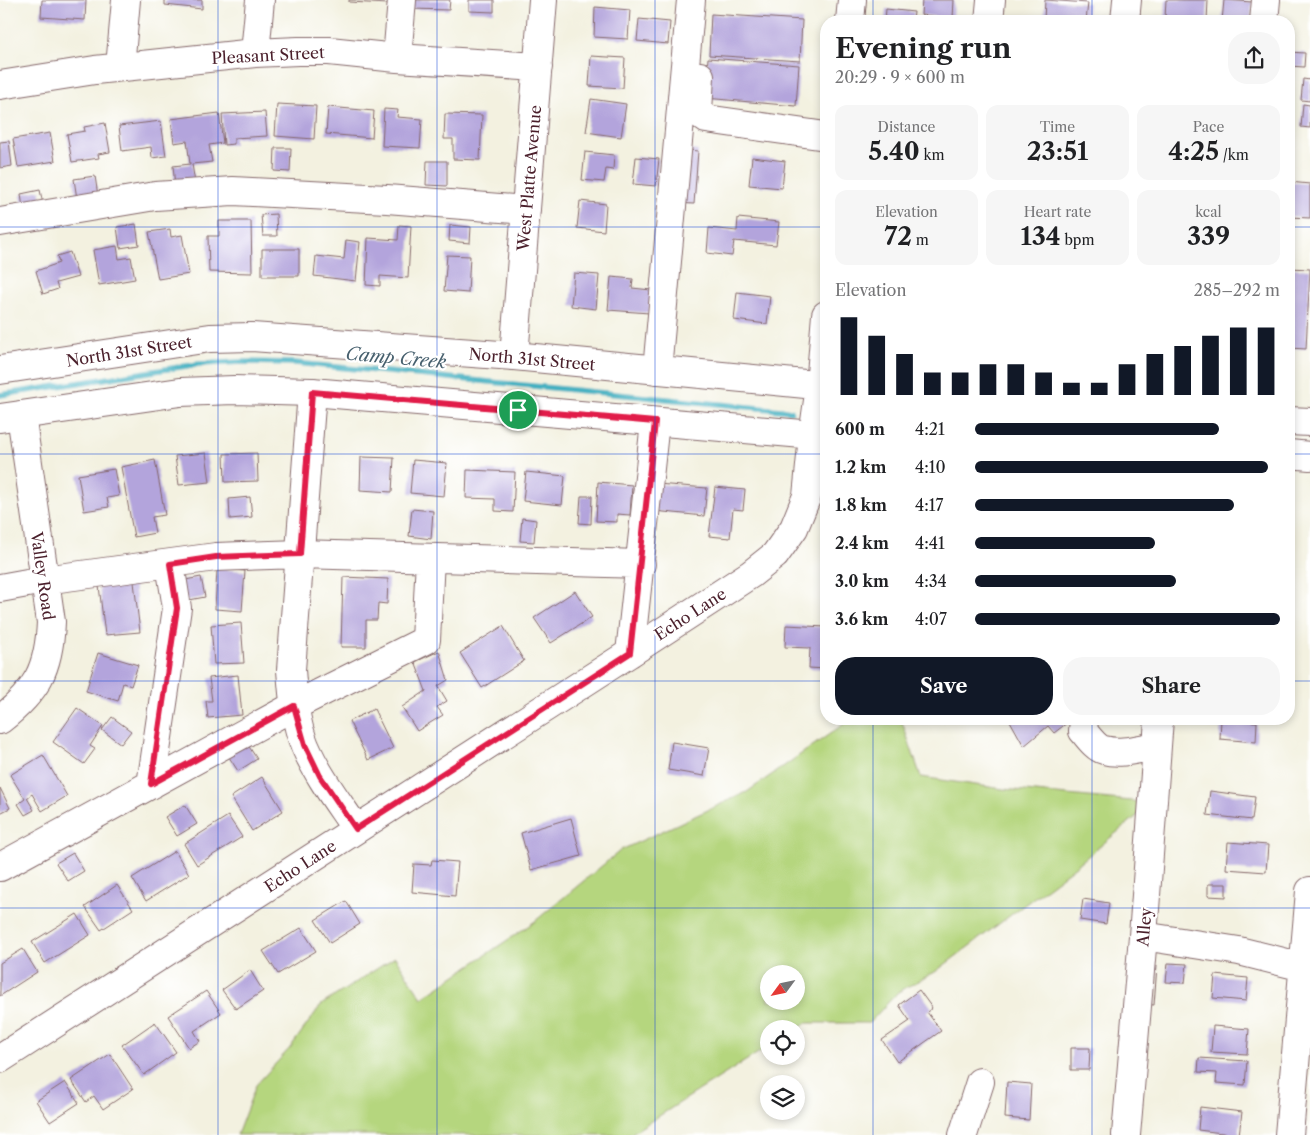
<!DOCTYPE html>
<html lang="en">
<head>
<meta charset="utf-8">
<style>
  body { margin:0; font-family:"Libre Caslon Text",serif; background:#f6f6f6; color:#202124; height:100vh; display:flex; flex-direction:column; font-size:19px; white-space:nowrap }
  * { box-sizing:border-box; margin:0 }
  p { font-size:16px; color:#757577 }
  .icon { flex:none; width:28px; height:28px; fill:none; stroke:currentColor; stroke-width:2; stroke-linecap:round; stroke-linejoin:round }
  .map { position:relative; flex:1; overflow:hidden }
  .panel { position:absolute; left:820px; top:15px; width:475px; height:710px; display:flex; flex-direction:column; background:#fff; border-radius:20px; box-shadow:0 2px 8px #0003 }
  .panel>* { flex:none }
  .needle { width:32px; rotate:237deg }
  .fabs { position:absolute; left:760px; top:965px; display:grid; gap:10px }
  .fabs a { display:grid; place-items:center; width:45px; height:45px; border-radius:50%; background:#fff; box-shadow:0 2px 8px #0003; font-size:25px }
  .pin { position:absolute; display:grid; place-items:center; width:42px; height:42px; color:#fff; margin:-21px; border:2px solid #fff; border-radius:50%; box-shadow:0 1px 5px #0007 }
  .round { display:grid; place-items:center; flex:none; width:52px; height:52px; border-radius:20px; background:#f6f6f6 }
  .headline { display:flex; align-items:center; justify-content:space-between; height:85px; padding:0 15px }
  h1 { font-size:28px; font-weight:700; line-height:38px }
  .figures { display:grid; grid-template-columns:repeat(3,1fr); gap:8px; height:85px; padding:5px 15px }
  .figures div { display:grid; align-content:center; border-radius:12px; background:#f6f6f6; text-align:center }
  .figures b { font-size:25px; font-weight:700 }
  .figures small { font-size:14px; font-weight:400 }
  .figures p { font-size:14px }
  .chart { height:140px; padding:10px 15px }
  .chart p { display:flex; justify-content:space-between }
  .chart svg { width:100%; height:90px; margin-top:5px; stroke:#111827; stroke-width:6 }
  .cta { display:flex; gap:10px; margin-top:auto; padding:10px 15px }
  .cta a { flex:1; height:58px; border-radius:20px; background:#111827; color:#fff; font-size:20px; font-weight:700; line-height:58px; text-align:center }
  .cta a+a { background:#f6f6f6; color:#202124 }
  ul { padding:0 15px; list-style:none; font-size:16px }
  li { display:grid; grid-template-columns:80px 60px 1fr; align-items:center; height:38px }
  li i { height:12px; border-radius:6px; background:#111827 }
  .map>svg:first-child { display:block }
  .green { fill:#b5d67e; stroke:#807a54; fill-rule:evenodd }
  .lines { fill:none; stroke-linecap:round; stroke-linejoin:round }
  .stream { stroke:#44b0c1; stroke-width:5.5 }
  .building { fill:#b3a4dc }
  .minor-casing { stroke:#85686a; stroke-width:30 }
  .major-casing { stroke:#85686a; stroke-width:30 }
  .minor { stroke:#fff; stroke-width:28 }
  .major { stroke:#fff; stroke-width:28 }
  .route-casing { stroke:#fff; stroke-width:10 }
  .route { stroke:#e11d48; stroke-width:6 }
  .grid { fill:none; stroke:#1d4ed8; stroke-width:1; stroke-opacity:0.55 }
  .labels { text-anchor:middle; stroke-width:4.5; stroke-linejoin:round; paint-order:stroke }
  .street-label { font-size:16px; fill:#4a1f2b; stroke:#fff }
  .water-label { font-size:18px; font-style:italic; fill:#47606e; stroke:#fff }
</style>
</head>
<body>
<div class="map">
<svg width="1310" height="1135" viewBox="0 0 1310 1135">
  <rect width="100%" height="100%" fill="#fff"/>
  <filter id="ink" filterUnits="userSpaceOnUse"><feTurbulence type="fractalNoise" baseFrequency=".02" numOctaves="2"/><feDisplacementMap in="SourceGraphic" scale="10" xChannelSelector="R" yChannelSelector="G"/><feConvolveMatrix kernelMatrix="1 2 1 2 8 2 1 2 1" color-interpolation-filters="sRGB"/></filter>
  <filter id="wash" filterUnits="userSpaceOnUse"><feTurbulence type="fractalNoise" baseFrequency=".0096" numOctaves="4" result="noise"/><feDisplacementMap in="SourceGraphic" scale="20" xChannelSelector="R" yChannelSelector="G"/><feGaussianBlur stdDeviation="1.12" result="paint"/><feColorMatrix in="noise" values="0 0 0 0 0 0 0 0 0 0 0 0 0 0 0 0 0 1.4 0 .05"/><feComposite in="paint" operator="in"/></filter>
  <g filter="url(#wash)">
    <rect width="100%" height="100%" fill="#f3f1e0"/>
    <path class="green" d="M851,719H901L921,777L1003,789L1153,803L1072,869L935,972L898,992L869,1023H806L796,1029H769V1046L629,1135H237L256,1085L290,1048L321,1005L395,957L422,998L534,922L621,850L747,792ZM769,974H796V1001H769Z"/>
    <g class="lines">
      <path class="stream" d="M0,395L199,364L242,362L295,363L791,411"/>
    </g>
    <g id="blocks">
      <path class="building" d="M42,0H86L85,20L41,17Z
        M165,0H202V9L165,5Z
        M349,0H390L389,4L349,2Z
        M412,0H450L449,10L411,9Z
        M469,0H494V12L469,11Z
        M922,0H954L953,18L921,15Z
        M1045,0L1088,3L1086,21H1044Z
        M1166,0H1208L1207,21L1165,18Z
        M1224,0L1252,2L1251,21H1222Z
        M595,7L630,10L628,39L594,37Z
        M886,9L914,12L913,21H885Z
        M711,14L802,20L800,61L709,55Z
        M639,19L670,22L668,44L637,41Z
        M1289,52L1305,53L1304,67L1289,66Z
        M591,56L625,58L623,88L589,86Z
        M708,58L799,65L796,106L705,98Z
        M1303,79L1310,80V101L1301,100Z
        M591,99L626,104L621,137L586,132Z
        M277,104L316,106L314,139L275,136Z
        M1303,104L1310,105V128L1301,127Z
        M328,107L374,111L372,138L326,134Z
        M384,109L398,110L397,117L422,119L420,148L382,146Z
        M265,112L267,136L234,138V144L224,145L222,114Z
        M219,113L223,143L209,145L212,162L192,164L195,183L175,186L173,166L190,164L187,141L174,143L171,119Z
        M445,114L482,115L480,160L453,159V139H444Z
        M161,121L166,156L152,158L151,147L122,151L119,126Z
        M105,123L110,152L98,154L99,158L72,162L67,134L85,131L84,127Z
        M50,133L55,161L18,167L13,139Z
        M9,141L12,166L0,168V142Z
        M275,148H291L290,172L274,171Z
        M680,149L698,151L694,204L675,203Z
        M585,152L614,155L613,170L606,169L604,182L582,180Z
        M636,157L659,159L656,186L633,184Z
        M752,157L785,161L782,188L749,185Z
        M427,161H447V186L426,185Z
        M95,176L98,196L77,199L74,179Z
        M1289,182L1310,184V218L1289,217Z
        M40,190L43,204L23,208L21,194Z
        M580,201L606,204L604,231L577,228Z
        M276,214L277,236H263L261,215Z
        M738,218L779,222L776,245L734,241L732,256L707,253L709,228L737,231Z
        M219,221H251L252,273L209,272L208,236H219Z
        M136,224L139,245L120,248L117,227Z
        M399,225L411,226L408,278L380,276V286L366,285L368,238L398,240Z
        M450,225L471,227L470,243L449,241Z
        M170,229L171,237L182,235L189,274L158,279L149,232Z
        M346,240L360,242L356,281L314,276L316,256L344,259Z
        M117,246L119,259L131,257L135,279L99,285L93,250Z
        M262,249H299V276H262Z
        M70,252L78,277L56,283L58,289L43,294L36,271L59,263L57,256Z
        M447,255L470,256L468,293L444,291Z
        M1289,268L1310,269L1306,349L1289,348Z
        M574,273L599,275L596,309L571,306Z
        M611,277L633,279L632,288L651,290L649,313L608,310Z
        M737,292L770,296L767,324L734,320Z
        M206,453L210,482L179,485L175,456Z
        M257,453L258,481L225,482L224,454Z
        M361,457L394,458L392,492L360,490Z
        M155,460L165,515L152,517L155,533L134,537L121,467Z
        M413,460L447,463L444,496L410,493Z
        M114,469L119,496L107,498L109,507L84,511L78,475Z
        M467,470L515,472L513,512L495,511V499L466,498Z
        M526,472L565,476L562,505L523,501Z
        M598,482L632,485L630,515L617,514V522L596,521Z
        M657,484L707,488L704,516L654,511Z
        M715,487L745,490L743,510L733,509L730,538L709,536Z
        M581,496H592L591,524L579,523Z
        M250,497L252,517L230,519L229,499Z
        M412,509L433,511L431,539L409,536Z
        M522,518L536,520L534,542L520,541Z
        M217,569L245,571L242,611L215,609Z
        M201,577L205,597L184,601L180,581Z
        M343,577L388,579L387,604L378,603L377,620H366V647H341Z
        M134,582L140,632L105,635L99,586Z
        M575,591L592,617L551,643L534,618Z
        M241,623L244,663L214,664L211,625Z
        M786,625L826,627V669L809,668L810,648L785,647Z
        M503,626L524,661L482,688L460,653Z
        M439,651L448,680L438,686L447,701L437,707L443,715L417,731L402,707L426,691L415,662Z
        M98,653L138,665L131,686L123,683L118,701L86,691Z
        M238,675L242,715L208,718L206,701H212L209,678Z
        M77,708L103,726L90,746L95,749L84,764L53,742Z
        M374,709L393,748L368,760L349,721Z
        M112,717L131,731L121,744L102,730Z
        M1009,719H1072L1054,733L1048,726L1024,746Z
        M1221,719H1243V721L1257,722L1256,742L1220,739Z
        M246,742L257,759L238,771L227,754Z
        M672,742L709,748L704,776L668,770Z
        M43,755L67,796L42,811L32,794L27,798L34,810L25,815L18,804L25,799L10,775Z
        M262,777L283,811L252,831L231,797Z
        M0,788L10,808L0,813Z
        M1210,791L1255,797L1252,820L1207,815Z
        M185,805L197,824L177,836L165,817Z
        M228,816L242,837L197,865L184,844Z
        M571,818L581,856L531,870L521,833Z
        M1228,842L1268,845L1266,872L1226,869Z
        M175,851L189,874L146,901L132,878Z
        M73,853L84,871L68,881L56,863Z
        M432,860L458,862L455,896L412,892L414,864L431,865Z
        M1208,884H1226V897L1208,896Z
        M117,885L133,909L101,930L85,907Z
        M1083,899L1109,903L1106,924L1080,920Z
        M346,901L360,924L330,943L315,920Z
        M77,914L90,935L45,963L32,942Z
        M301,928L316,951L278,974L263,951Z
        M23,949L37,972L0,996V963Z
        M1168,963L1187,964L1185,983L1166,982Z
        M1146,965L1157,966L1154,1005L1143,1004Z
        M250,970L263,991L236,1009L222,990Z
        M1215,975L1248,978L1246,1001L1213,998Z
        M919,990L932,1008L927,1012L941,1031L897,1062L882,1040L910,1021L899,1005Z
        M206,991L221,1013L194,1031L200,1041L189,1048L168,1016Z
        M155,1022L176,1052L144,1075L122,1045Z
        M1213,1026L1249,1029L1247,1054L1211,1052Z
        M1071,1048H1090L1089,1070H1071Z
        M110,1054L133,1089L103,1109L94,1096L86,1102L71,1080Z
        M1199,1058L1247,1061L1245,1085L1216,1083L1217,1073L1198,1072Z
        M65,1082L79,1103L50,1122L36,1101Z
        M1007,1082L1031,1084L1029,1120L1005,1118Z
        M1200,1107L1242,1112L1239,1135L1198,1130Z"/>
    </g>
  </g>
  <g filter="url(#ink)">
    <use href="#blocks" fill-opacity="0" stroke="#85686a" stroke-width="1"/>
    <g class="lines">
      <g class="minor-casing">
        <path id="minor" d="M850,21L852,0
          M989,21L991,0
          M1125,21L1127,0
          M1264,21L1266,0
          M255,53L260,0
          M397,58L402,0
          M120,67L126,0
          M700,76L698,112L706,119L826,136
          M0,85L95,70L255,53L298,51H329L397,58L538,67
          M0,222L155,196L233,191L387,199L526,210
          M514,356L543,0
          M657,370L691,0
          M312,392L291,670C293,696 295,722 305,746C318,776 338,802 356,829
          M0,588L44,580L216,557L300,554L641,564
          M630,653L655,422
          M1084,719L1083,731C1089,738 1096,748 1104,750C1121,755 1141,748 1157,746
          M0,720C37,691 49,669 51,622L21,415
          M151,785L177,608L170,564
          M0,867L294,706L426,640L430,558
          M1143,936L1239,951L1303,967
          M0,1059L630,653L751,574L775,555L794,528L807,496L813,436L820,386L826,315
          M963,1135L980,1082
          M1126,1135L1143,936L1159,719
          M1289,1135L1310,891"/>
      </g>
      <g class="major-casing">
        <path id="major" d="M0,370L210,338L252,337L514,356L826,386
          M0,418L180,392L234,390L312,392L826,436
          M1289,421L1310,422
          M1289,454L1310,456"/>
      </g>
      <use href="#minor" class="minor"/>
      <use href="#major" class="major"/>
    </g>
  </g>
  <g class="lines" filter="url(#ink)">
    <g class="route-casing">
      <path id="route" d="M312,392L655,422L630,653L356,829L320,776L305,745L294,706L151,784L177,608L170,564L216,557L300,554Z"/>
    </g>
    <use href="#route" class="route"/>
  </g>
  <path class="grid" d="M218,0V1135M437,0V1135M655,0V1135M873,0V21M1092,0V21M0,227H826M1289,227H1310M0,454H826M1289,454H1310M0,681H826M1289,681H1310M873,719V1135M1092,719V1135M0,908H1310"/>
  <g class="labels">
    <g class="street-label">
      <text transform="translate(268 55) rotate(-3)" y="6">Pleasant Street</text>
      <text transform="translate(529 178) rotate(-85)" y="6">West Platte Avenue</text>
      <text transform="translate(129 351) rotate(-9)" y="6">North 31st Street</text>
      <text transform="translate(532 359) rotate(5)" y="6">North 31st Street</text>
      <text transform="translate(43 576) rotate(82)" y="6">Valley Road</text>
      <text transform="translate(690 614) rotate(-33)" y="6">Echo Lane</text>
      <text transform="translate(300 866) rotate(-33)" y="6">Echo Lane</text>
      <text transform="translate(1144 927) rotate(-85)" y="6">Alley</text>
    </g>
    <g class="water-label">
      <text transform="translate(396 358) rotate(5)" y="6">Camp Creek</text>
    </g>
  </g>
</svg>
<div class="fabs">
<a><svg class="needle" viewBox="-14 -14 28 28"><path d="M0-13l5 13h-10z" fill="#e53935"/><path d="M0 13l5-13h-10z" fill="#757577"/></svg></a>
<a><svg class="icon" aria-label="locate" viewBox="0 0 24 24"><circle cx="12" cy="12" r="6"/><path d="M12 2v4M12 18v4M2 12h4M18 12h4"/></svg></a>
<a><svg class="icon" aria-label="layers" viewBox="0 0 24 24"><path d="M12 4l9 5-9 5-9-5zM3 14l9 5 9-5"/></svg></a>
</div>
<div class="pin" style="left:518px;top:410px;background:#1e9e55"><svg class="icon" aria-label="arrive" viewBox="0 0 24 24"><path d="M6 21V4h12l-3 4 3 4H6"/></svg></div>
<section class="panel">
<div class="headline"><div><h1>Evening run</h1><p>20:29 · 9 × 600 m</p></div><a class="round"><svg class="icon" aria-label="share" viewBox="0 0 24 24"><path d="M12 15V3M7 8l5-5 5 5M5 13v7h14v-7"/></svg></a></div>
<div class="figures">
<div><p>Distance</p><b>5.40<small> km</small></b></div>
<div><p>Time</p><b>23:51</b></div>
<div><p>Pace</p><b>4:25<small> /km</small></b></div>
</div>
<div class="figures">
<div><p>Elevation</p><b>72<small> m</small></b></div>
<div><p>Heart rate</p><b>134<small> bpm</small></b></div>
<div><p>kcal</p><b>339</b></div>
</div>
<div class="chart"><p><span>Elevation</span>285–292 m</p>
<svg viewBox="0 0 160 44" preserveAspectRatio="none"><path d="M5 44V6M15 44V15M25 44V24M35 44V33M45 44V33M55 44V29M65 44V29M75 44V33M85 44V38M95 44V38M105 44V29M115 44V24M125 44V20M135 44V15M145 44V11M155 44V11"/></svg>
</div>
<ul>
<li><b>600 m</b>4:21<i style="width:80%"></i></li>
<li><b>1.2 km</b>4:10<i style="width:96%"></i></li>
<li><b>1.8 km</b>4:17<i style="width:85%"></i></li>
<li><b>2.4 km</b>4:41<i style="width:59%"></i></li>
<li><b>3.0 km</b>4:34<i style="width:66%"></i></li>
<li><b>3.6 km</b>4:07<i style="width:100%"></i></li>
</ul>
<div class="cta"><a>Save</a><a>Share</a></div>
</section>
</div>
</body>
</html>
